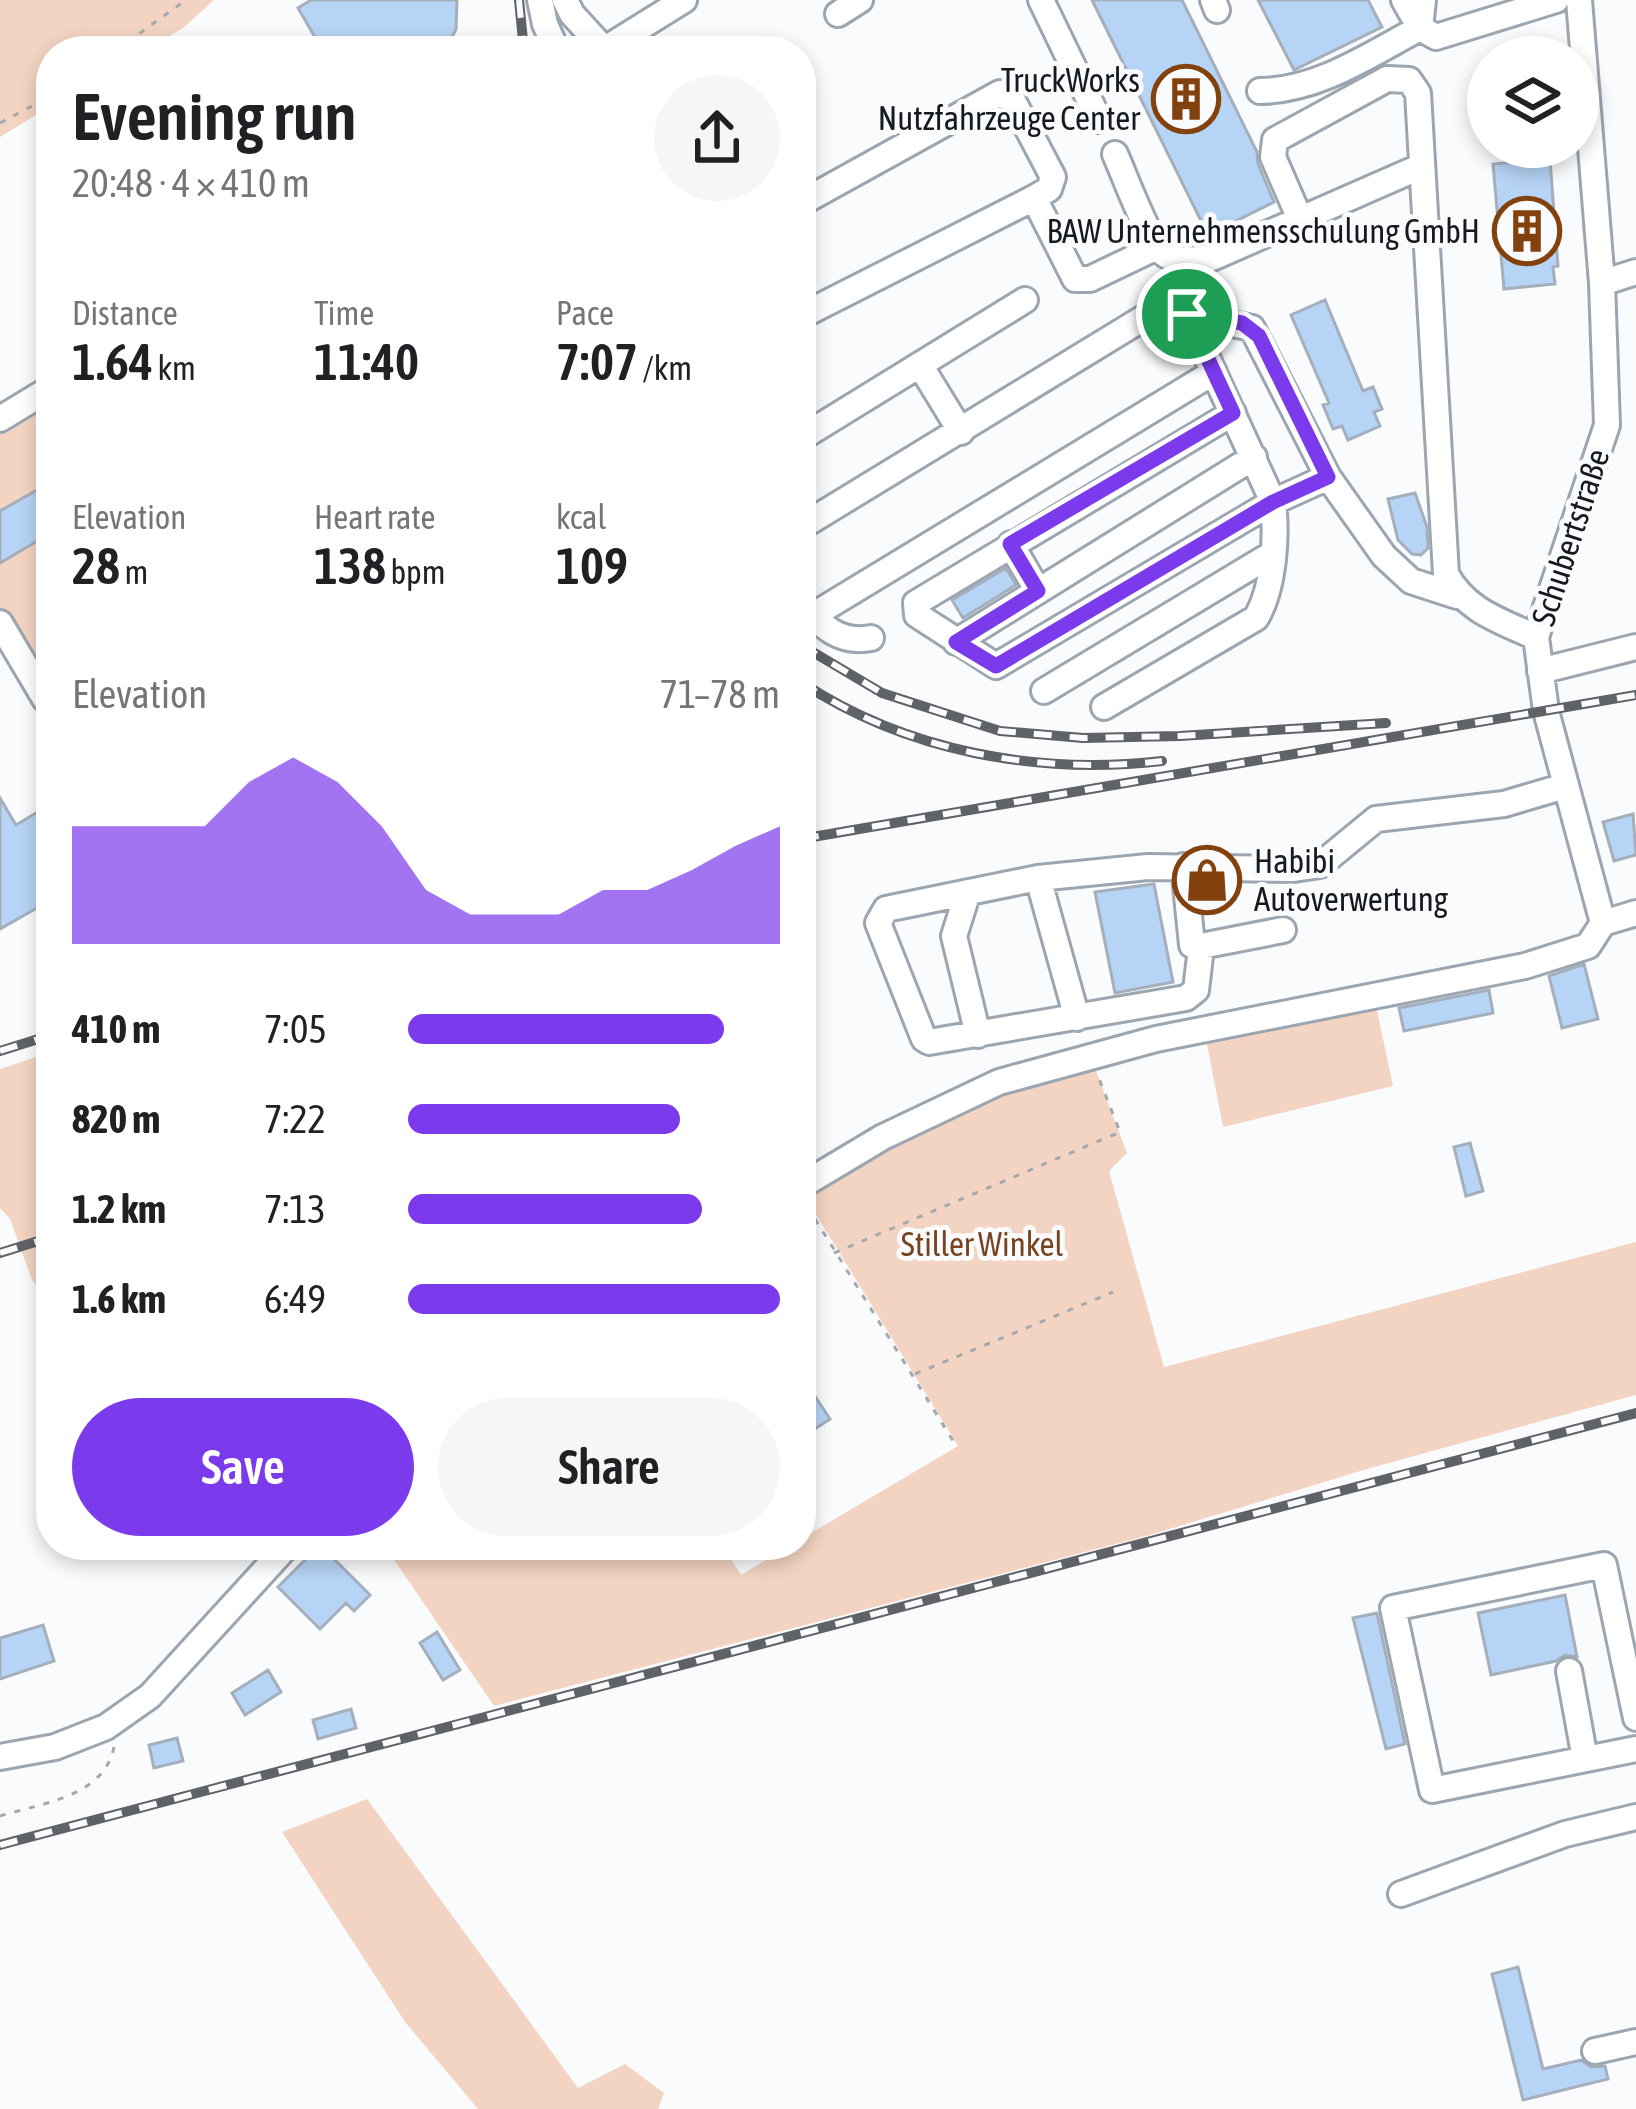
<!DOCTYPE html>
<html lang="en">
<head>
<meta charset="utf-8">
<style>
  body { margin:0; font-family:"Asap Condensed",sans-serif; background:#f6f6f6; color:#202124; height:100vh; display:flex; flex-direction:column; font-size:45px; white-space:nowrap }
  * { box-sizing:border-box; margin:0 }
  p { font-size:39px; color:#757577 }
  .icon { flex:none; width:66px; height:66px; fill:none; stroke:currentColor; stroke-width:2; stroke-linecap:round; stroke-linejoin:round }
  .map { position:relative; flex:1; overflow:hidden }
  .details { position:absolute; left:36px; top:36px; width:780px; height:1524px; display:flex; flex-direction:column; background:#fff; border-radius:48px; box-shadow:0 6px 18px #0003 }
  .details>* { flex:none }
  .fabs { position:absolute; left:1467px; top:36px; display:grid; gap:24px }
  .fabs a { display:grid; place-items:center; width:132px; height:132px; border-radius:50%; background:#fff; box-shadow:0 6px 18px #0003; font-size:60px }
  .pin { position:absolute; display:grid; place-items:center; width:102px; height:102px; color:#fff; margin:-51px; border:6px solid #fff; border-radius:50%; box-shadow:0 3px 12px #0007 }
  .round { display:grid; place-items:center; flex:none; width:126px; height:126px; border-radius:63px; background:#f6f6f6 }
  .head { display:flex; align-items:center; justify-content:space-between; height:204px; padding:0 36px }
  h1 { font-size:66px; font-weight:600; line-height:90px }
  .stats { display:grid; grid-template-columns:repeat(3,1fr); gap:18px; height:204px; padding:12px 36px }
  .stats div { display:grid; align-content:center }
  .stats b { font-size:51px; font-weight:600 }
  .stats small { font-size:33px; font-weight:400 }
  .stats p { font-size:33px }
  .chart { height:336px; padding:24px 36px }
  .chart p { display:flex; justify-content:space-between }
  .chart svg { width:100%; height:216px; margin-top:12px; fill:#7c3aed; opacity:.7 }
  .primary-button { display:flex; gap:24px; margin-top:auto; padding:24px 36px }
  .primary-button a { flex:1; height:138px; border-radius:72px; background:#7c3aed; color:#fff; font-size:48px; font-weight:600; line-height:138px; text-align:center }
  .primary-button a+a { background:#f6f6f6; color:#202124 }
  ul { padding:0 36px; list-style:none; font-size:39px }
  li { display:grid; grid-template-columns:192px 144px 1fr; align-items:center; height:90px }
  li i { height:30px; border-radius:15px; background:#7c3aed }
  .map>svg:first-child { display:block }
  .green { fill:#f3d4c2 }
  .building { fill:#b6d4f5; stroke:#a5afbb; stroke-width:3 }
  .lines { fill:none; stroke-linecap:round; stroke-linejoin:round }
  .minor-casing { stroke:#9ca6b1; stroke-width:30 }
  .path { stroke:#a6a9ac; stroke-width:3; stroke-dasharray:6 9; stroke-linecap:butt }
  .minor { stroke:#fff; stroke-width:24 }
  .rail-casing { stroke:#5f6266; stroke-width:10 }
  .rail { stroke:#f9fbfd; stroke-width:6; stroke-dasharray:18; stroke-linecap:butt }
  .route-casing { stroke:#fff; stroke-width:24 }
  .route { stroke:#7c3aed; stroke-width:15 }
  .labels { text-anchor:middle; stroke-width:10; stroke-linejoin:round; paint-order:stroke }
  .poi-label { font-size:33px; fill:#161a1e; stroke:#f9fbfd; text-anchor:end }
  .street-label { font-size:33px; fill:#161a1e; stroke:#f9fbfd }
  .park-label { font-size:33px; fill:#774321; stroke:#f9fbfd }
</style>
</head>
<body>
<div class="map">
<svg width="1636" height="2109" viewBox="0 0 1636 2109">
  <rect width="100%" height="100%" fill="#f9fbfd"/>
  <path class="green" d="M0,0H214L183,28L145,51H51V106L0,137Z
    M51,402V482L0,511V432Z
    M51,533V645L31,657L0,609V563Z
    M1375,1001L1393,1086L1223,1127L1205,1034Z
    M51,1052V1290L37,1287L32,1280L10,1219L0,1208V1069Z
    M1093,1063L1127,1153L1109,1171L1164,1367L1636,1242V1395L1367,1469L1150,1535L494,1706L384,1545H722L741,1575L791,1545H801V1539L958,1446L809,1203L812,1185L1001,1095Z
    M367,1799L578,2088L625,2064L664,2093L658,2109H478L405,2022L282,1832Z"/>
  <path class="building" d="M311,0H457L456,29L445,51H323L298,8Z
    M1092,0H1182L1257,152L1258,164L1274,202L1208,235Z
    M1258,0H1368L1382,27L1294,70Z
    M1550,159L1558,266L1553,267L1555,284L1504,289L1493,164Z
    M1325,300L1363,391L1373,387L1382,409L1374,412L1380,426L1348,440L1342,426L1333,429L1323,405L1329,403L1291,315Z
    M51,482V533L0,563V511Z
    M1415,493L1427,527L1428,548L1421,555L1412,554L1398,540L1388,499Z
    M1006,568L1016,585L963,618L952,600Z
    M0,798L16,825L51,804V900L0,929Z
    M1633,814L1636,855L1614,861L1603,822Z
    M1154,884L1173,982L1115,993L1095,892Z
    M1584,964L1598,1019L1562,1028L1549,976Z
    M1489,990L1493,1013L1404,1031L1399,1008Z
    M1470,1143L1483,1191L1466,1196L1454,1147Z
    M801,1375L830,1419L801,1438Z
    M320,1545L370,1595L354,1611L346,1603L320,1629L278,1587Z
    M1565,1595L1577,1657L1565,1655L1556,1661L1491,1675L1478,1613Z
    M1377,1613L1405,1744L1386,1749L1353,1618Z
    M43,1625L54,1661L0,1679V1638Z
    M437,1632L460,1670L443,1680L420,1643Z
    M268,1670L281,1692L245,1715L232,1693Z
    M351,1709L356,1728L318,1739L313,1720Z
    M177,1738L183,1761L154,1768L149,1745Z
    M1518,1967L1543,2069L1581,2060L1591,2067L1605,2066L1608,2079L1523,2100L1492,1974Z"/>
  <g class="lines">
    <g class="minor-casing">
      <path id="minor" d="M540,0L545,24L557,51
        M565,0L572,14L604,49
        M1041,0L1099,120
        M1213,0L1217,10
        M1404,0L1420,28L1436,37L1556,0
        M1579,0L1602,283L1607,425L1536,637L1546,711L1603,923L1636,913
        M838,14L860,0
        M602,51L684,0
        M1260,91C1319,90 1369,55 1420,28L1423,0
        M1115,154C1124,174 1149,242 1163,253C1174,263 1198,259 1212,258L1422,166
        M1034,198L1075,279H1090L1157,247
        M801,203L1000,93L1011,97L1053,177L1049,189L1034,198L801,316
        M1300,219L1273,157L1275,140L1387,79L1409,80L1418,93L1446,574C1465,610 1500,621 1536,637
        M1602,283L1636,272
        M920,365L961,432
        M1233,413L916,603L917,615L996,666L1273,502L1328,477
        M0,419L51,388
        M801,438L1025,300
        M801,527L1155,311L1165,310L1252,328L1328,477L1384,556L1411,581L1457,596
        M1011,544L1038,591
        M802,605C823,627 840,644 871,638
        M812,616L1214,372
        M0,623L45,699L51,702
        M956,642L1254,457
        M1540,671L1636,647
        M1044,691L1272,554
        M1104,707L1256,618C1274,588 1277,536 1273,502L1187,314
        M1184,866L1192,945L1196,947L1283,930
        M1038,878L1077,1018
        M968,892L954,936L978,1035
        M1201,948L1196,990L1186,998L929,1042L924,1039L878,923L886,909L1038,878L1148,867L1294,869L1320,865L1376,819L1504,804L1565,786
        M801,1186L883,1137L999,1082L1156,1039L1525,966L1588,946L1603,923
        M1569,1671L1585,1759
        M1636,1718L1604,1565L1393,1608L1432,1790L1636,1749
        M0,1757L55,1747L106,1727L150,1696L288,1545
        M1401,1894L1565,1834L1636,1817
        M1595,2051L1636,2042"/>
    </g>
    <path class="path" d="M115,51L186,0
      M0,123L51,96
      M807,1206L955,1444
      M834,1253L1120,1132L1098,1076
      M915,1374L1113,1292
      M0,1816C42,1803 104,1797 114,1747"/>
    <use href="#minor" class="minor"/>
    <g class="rail-casing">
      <path id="rail" d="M519,0L524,51
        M801,645L882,693L1000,731L1083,738L1180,736L1386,723
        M801,682C907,752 1038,775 1162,761
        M801,839L1636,695
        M0,1051L51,1035
        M0,1253L51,1237
        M0,1845L1636,1413"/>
    </g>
    <use href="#rail" class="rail"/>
  </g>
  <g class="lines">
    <g class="route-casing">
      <path id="route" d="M1187,314L1242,323L1259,336L1328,477L1273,502L996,666L956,642L1038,591L1010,544L1233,413Z"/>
    </g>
    <use href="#route" class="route"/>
  </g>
  <defs>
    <g id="building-ring" transform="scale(3.45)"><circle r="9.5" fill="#f9fbfd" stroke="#83410e" stroke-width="1.5"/><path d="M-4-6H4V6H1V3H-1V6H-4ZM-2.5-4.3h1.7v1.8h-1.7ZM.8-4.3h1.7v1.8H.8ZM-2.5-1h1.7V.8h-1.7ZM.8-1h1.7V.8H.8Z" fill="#83410e"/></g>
    <g id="shop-ring" transform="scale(3.45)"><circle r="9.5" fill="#f9fbfd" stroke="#83410e" stroke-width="1.5"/><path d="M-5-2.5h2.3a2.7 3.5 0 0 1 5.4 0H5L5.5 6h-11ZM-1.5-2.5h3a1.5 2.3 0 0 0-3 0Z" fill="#83410e"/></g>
  </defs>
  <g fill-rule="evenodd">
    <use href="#building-ring" x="1186" y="99"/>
    <use href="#building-ring" x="1527" y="231"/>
    <use href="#shop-ring" x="1207" y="880"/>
  </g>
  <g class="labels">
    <g class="poi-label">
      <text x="1140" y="92">TruckWorks<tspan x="1140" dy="38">Nutzfahrzeuge Center</tspan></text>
      <text x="1480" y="243">BAW Unternehmensschulung GmbH</text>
      <text x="1254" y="873" text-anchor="start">Habibi<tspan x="1254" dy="38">Autoverwertung</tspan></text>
    </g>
    <g class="street-label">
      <text transform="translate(1570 537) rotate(-72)" y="12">Schubertstraße</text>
    </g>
    <g class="park-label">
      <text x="982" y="1256">Stiller Winkel</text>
    </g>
  </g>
</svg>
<div class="fabs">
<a><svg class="icon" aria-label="layers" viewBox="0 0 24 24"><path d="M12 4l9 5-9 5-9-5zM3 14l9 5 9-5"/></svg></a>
</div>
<div class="pin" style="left:1187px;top:314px;background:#1e9e55"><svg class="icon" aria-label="arrive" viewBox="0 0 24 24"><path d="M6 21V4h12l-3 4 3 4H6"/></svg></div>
<section class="details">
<div class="head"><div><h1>Evening run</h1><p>20:48 · 4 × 410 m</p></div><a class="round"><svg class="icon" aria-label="share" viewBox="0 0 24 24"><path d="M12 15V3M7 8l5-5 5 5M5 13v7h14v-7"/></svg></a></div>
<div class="stats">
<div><p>Distance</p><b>1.64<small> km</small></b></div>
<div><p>Time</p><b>11:40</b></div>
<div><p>Pace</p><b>7:07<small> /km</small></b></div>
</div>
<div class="stats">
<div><p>Elevation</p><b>28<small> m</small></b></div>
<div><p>Heart rate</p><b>138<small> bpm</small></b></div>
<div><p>kcal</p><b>109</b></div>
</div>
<div class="chart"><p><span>Elevation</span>71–78 m</p>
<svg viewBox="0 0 160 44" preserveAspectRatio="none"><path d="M0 44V20L10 20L20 20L30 20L40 11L50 6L60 11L70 20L80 33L90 38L100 38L110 38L120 33L130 33L140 29L150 24L160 20V44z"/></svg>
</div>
<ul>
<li><b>410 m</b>7:05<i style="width:85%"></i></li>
<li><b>820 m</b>7:22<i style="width:73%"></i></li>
<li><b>1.2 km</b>7:13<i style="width:79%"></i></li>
<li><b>1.6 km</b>6:49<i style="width:100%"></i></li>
</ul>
<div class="primary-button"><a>Save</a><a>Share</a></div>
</section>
</div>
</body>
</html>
